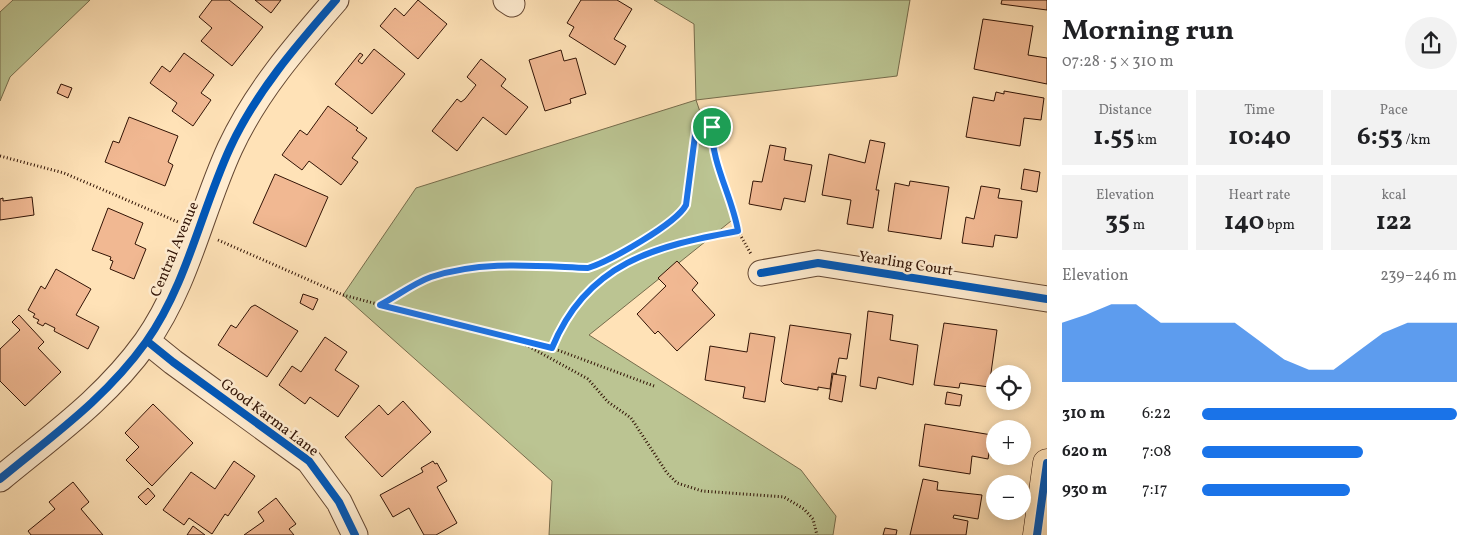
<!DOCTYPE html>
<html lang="en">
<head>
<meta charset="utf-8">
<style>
  body { margin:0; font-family:Vollkorn,serif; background:#f2f2f2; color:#202124; height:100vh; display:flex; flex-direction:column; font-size:19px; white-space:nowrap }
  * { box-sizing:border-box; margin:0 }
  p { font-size:16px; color:#757577 }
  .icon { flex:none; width:28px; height:28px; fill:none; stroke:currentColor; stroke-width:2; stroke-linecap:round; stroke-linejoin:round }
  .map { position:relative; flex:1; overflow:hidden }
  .side { display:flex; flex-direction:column; background:#fff; width:425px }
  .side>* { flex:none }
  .fabs { position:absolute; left:986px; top:365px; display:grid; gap:10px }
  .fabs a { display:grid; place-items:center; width:45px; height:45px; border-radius:50%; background:#fff; box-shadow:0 2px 12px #0003; font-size:25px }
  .pin { position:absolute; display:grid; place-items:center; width:42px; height:42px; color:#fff; margin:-21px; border:2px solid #fff; border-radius:50%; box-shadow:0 1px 5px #0007 }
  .round { display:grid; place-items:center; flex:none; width:52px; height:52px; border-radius:26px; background:#f2f2f2 }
  .headline { display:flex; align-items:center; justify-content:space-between; height:85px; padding:0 15px }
  h1 { font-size:28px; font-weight:700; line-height:38px }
  .stats { display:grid; grid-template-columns:repeat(3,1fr); gap:8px; height:85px; padding:5px 15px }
  .stats div { display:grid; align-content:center; border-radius:0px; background:#f2f2f2; text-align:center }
  .stats b { font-size:25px; font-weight:700 }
  .stats small { font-size:14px; font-weight:400 }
  .stats p { font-size:14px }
  .chart { height:140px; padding:10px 15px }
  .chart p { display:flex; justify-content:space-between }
  .chart svg { width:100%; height:90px; margin-top:5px; fill:#1a73e8; opacity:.7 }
  ul { padding:0 15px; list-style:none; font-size:16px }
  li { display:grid; grid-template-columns:80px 60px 1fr; align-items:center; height:38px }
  li i { height:12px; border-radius:6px; background:#1a73e8 }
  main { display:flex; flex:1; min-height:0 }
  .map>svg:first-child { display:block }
  .green { fill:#bbc492; stroke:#766c4c }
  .building { fill:#f1b892; stroke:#311305 }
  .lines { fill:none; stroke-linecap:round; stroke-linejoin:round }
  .minor-casing { stroke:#644732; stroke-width:27 }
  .major-casing { stroke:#311305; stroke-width:29 }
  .path { stroke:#311305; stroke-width:3; stroke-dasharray:1 2.5; stroke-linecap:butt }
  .minor { stroke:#ffecd0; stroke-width:25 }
  .major { stroke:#ffe2b7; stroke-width:28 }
  .cycleway-casing { stroke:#ffecd0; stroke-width:11 }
  .cycleway { stroke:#0057b8; stroke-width:8 }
  .route-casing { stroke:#fff; stroke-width:10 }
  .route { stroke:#1a73e8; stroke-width:6 }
  .labels { text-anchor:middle; stroke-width:5; stroke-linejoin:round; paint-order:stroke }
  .street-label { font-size:15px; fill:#311305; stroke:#ffecd0 }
</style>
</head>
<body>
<main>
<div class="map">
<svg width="1047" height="535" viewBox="0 0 1047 535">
  <rect width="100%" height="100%" fill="#ffe2b7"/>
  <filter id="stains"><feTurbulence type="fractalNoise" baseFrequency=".004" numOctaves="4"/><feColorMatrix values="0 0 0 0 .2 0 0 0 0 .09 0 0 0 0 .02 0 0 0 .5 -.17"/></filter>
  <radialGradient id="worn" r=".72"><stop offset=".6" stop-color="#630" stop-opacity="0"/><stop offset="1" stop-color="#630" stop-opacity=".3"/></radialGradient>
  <path class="green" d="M13,0H90L10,77L0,101V12Z
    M654,0H910L897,76L696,100L736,217L589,335L801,470L836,516L833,535H549L552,481L343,295L416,188L696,100L694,24Z"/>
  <path class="building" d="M212,0H229L263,27L232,66L201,41L212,28L199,17Z
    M255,0H281L271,13Z
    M418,0L447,24L418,59L380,26L395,8L404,16Z
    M581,0H617L632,9L614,39L626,46L615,65L569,36L574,27L567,23Z
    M1002,0H1047V10L1001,4Z
    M983,19L1033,26L1028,55L1047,58V84L974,69Z
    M374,49L405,74L372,114L335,84L360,53L363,55L358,61L362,64Z
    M561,50L564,61L576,58L586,94L570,99L571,103L545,111L529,60Z
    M184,53L214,75L201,93L211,100L193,126L172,111L177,103L150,83L162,66L170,72Z
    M481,59L506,79L501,86L528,107L506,135L483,117L457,151L432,131L457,99L461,102L465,99L476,85L467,77Z
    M61,84L72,88L68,98L57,93Z
    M1004,91L1044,98L1041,120L1024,118L1020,146L966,137L973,97L994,101L996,92L1004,94Z
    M328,106L358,128L356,130L367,138L352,158L358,162L341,185L309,161L302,170L282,155L300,130L307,135Z
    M129,117L178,136L168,162L173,165L165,186L105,162L113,141L119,143Z
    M870,140L885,143L876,190H879L873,228L847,224L851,200L822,195L829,154L865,163Z
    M770,145L786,148L784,160L812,165L805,202L784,198L781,210L749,204L753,181L762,182Z
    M1024,169L1040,172L1037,192L1021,189Z
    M275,174L328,197L306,247L253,223Z
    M910,181L949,187L941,239L888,231L895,183L909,186Z
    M981,186L1000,189L998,198L1022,201L1017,238L995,235L993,247L962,243L966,217L974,219Z
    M32,197L34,215L0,220V199L3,198V201Z
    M108,208L143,223L135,244L146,249L134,279L110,269L113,261L110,260L111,257L92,250Z
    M677,261L698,283L692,290L715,315L677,351L658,331L655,334L637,314L666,286L658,278Z
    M56,269L91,289L76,315L99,327L88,349L54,331L55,328L45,323L43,326L37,323L39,320L33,317L35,314L28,310L41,286L45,289Z
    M303,294L318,299L313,310L300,303Z
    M255,305L298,331L267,377L218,345L231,325L236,328L251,307Z
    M868,311L893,315L890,340L918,345L913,385L878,377L876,389L860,386Z
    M19,315L44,342L38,348L61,372L25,406L0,381V349L20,330L12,322Z
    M944,323L997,330L989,387L960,383L959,388L934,385Z
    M790,325L851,334L847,359L839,358L836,374L832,373L830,389L818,387V390L784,384L781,381Z
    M750,333L775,337L765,402L743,398L745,387L705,380L710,346L747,352Z
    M325,337L347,352L335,370L359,386L338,417L310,397L305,404L279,385L292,366L301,372Z
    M833,374L846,376L842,402L829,399Z
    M947,392L962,395L960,406L945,404Z
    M403,401L431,432L382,477L345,437L379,405L388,415Z
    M153,404L193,443L152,486L126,460L139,447L125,433Z
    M925,424L992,435L988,459L972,456L970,474L919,466Z
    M234,461L255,476L228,516L225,514L212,534L189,518L184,525L163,510L191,472L215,489Z
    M433,461L435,464L437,463L447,481L437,487L457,523L436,535H424L409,508L393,517L380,495L423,472L421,468Z
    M923,479L938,482L937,490L982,495L978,519L954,515L953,518L968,521L966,535H910Z
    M73,482L89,502L81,509L103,535H31L28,531L55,509L49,502Z
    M148,488L155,496L146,505L138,497Z
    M276,498L296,524L289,529L294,535H244L264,521L258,512Z
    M193,526L205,535H187Z
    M885,528L897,530L896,535H883Z"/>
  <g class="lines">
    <g class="minor-casing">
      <path id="minor" d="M506,0L512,4
        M761,273L818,263L1047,299
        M147,341L173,362L309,461L339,502L355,535
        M0,479C53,435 105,399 146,342C187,284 201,211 230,148C256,92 296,46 336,0"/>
    </g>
    <g class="major-casing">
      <path id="major" d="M1037,535L1047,463"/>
    </g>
    <path class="path" d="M0,156L64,173L178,222
      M738,231L751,254
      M218,240L343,295L381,305L430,278L498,264L588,268C610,261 676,224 686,205L696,128L712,127C711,163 732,196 738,231C656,246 587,262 552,348L654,386
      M381,305L517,340L588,379L608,402L631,418L667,473L677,483L702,491L784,497L804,509L813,519L817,535
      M521,341L552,348"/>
    <use href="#minor" class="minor"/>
    <use href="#major" class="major"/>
    <g class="cycleway-casing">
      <path id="cycleway" d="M761,273L818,263L1047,299
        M147,341L173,362L309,461L339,502L355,535
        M0,479C53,435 105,399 146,342C187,284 201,211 230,148C256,92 296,46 336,0
        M1037,535L1047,463"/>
    </g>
    <use href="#cycleway" class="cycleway"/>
  </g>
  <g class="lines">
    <g class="route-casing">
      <path id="route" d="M712,127C711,163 732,196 738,231C656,246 587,262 552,348L380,305C397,296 414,283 431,277C482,260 536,266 588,268C610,261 676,224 686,205L696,128Z"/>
    </g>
    <use href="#route" class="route"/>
  </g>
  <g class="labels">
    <g class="street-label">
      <text transform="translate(174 249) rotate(-67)" y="5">Central Avenue</text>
      <text transform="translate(906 263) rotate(9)" y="5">Yearling Court</text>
      <text transform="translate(270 417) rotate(37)" y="5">Good Karma Lane</text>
    </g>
  </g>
  <rect width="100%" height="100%" filter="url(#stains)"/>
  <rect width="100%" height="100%" fill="url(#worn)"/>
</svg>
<div class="fabs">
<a><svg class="icon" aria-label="locate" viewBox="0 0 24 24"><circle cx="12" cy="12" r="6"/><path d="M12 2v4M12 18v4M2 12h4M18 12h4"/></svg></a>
<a>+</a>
<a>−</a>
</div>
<div class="pin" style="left:712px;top:127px;background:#1e9e55"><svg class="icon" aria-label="arrive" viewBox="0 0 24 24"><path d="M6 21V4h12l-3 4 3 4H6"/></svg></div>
</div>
<section class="side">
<div class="headline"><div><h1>Morning run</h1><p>07:28 · 5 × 310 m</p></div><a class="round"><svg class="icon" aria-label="share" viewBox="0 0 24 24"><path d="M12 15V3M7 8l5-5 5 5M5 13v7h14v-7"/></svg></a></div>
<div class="stats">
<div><p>Distance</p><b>1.55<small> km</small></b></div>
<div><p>Time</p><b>10:40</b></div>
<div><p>Pace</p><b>6:53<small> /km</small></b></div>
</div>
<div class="stats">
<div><p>Elevation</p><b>35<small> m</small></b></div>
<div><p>Heart rate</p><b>140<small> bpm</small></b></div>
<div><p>kcal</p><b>122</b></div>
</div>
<div class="chart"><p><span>Elevation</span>239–246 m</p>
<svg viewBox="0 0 160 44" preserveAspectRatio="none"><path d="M0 44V15L10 11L20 6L30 6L40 15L50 15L60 15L70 15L80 24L90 33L100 38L110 38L120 29L130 20L140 15L150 15L160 15V44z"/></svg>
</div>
<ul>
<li><b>310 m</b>6:22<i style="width:100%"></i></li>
<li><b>620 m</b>7:08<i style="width:63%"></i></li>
<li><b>930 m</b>7:17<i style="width:58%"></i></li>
</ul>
</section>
</main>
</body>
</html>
